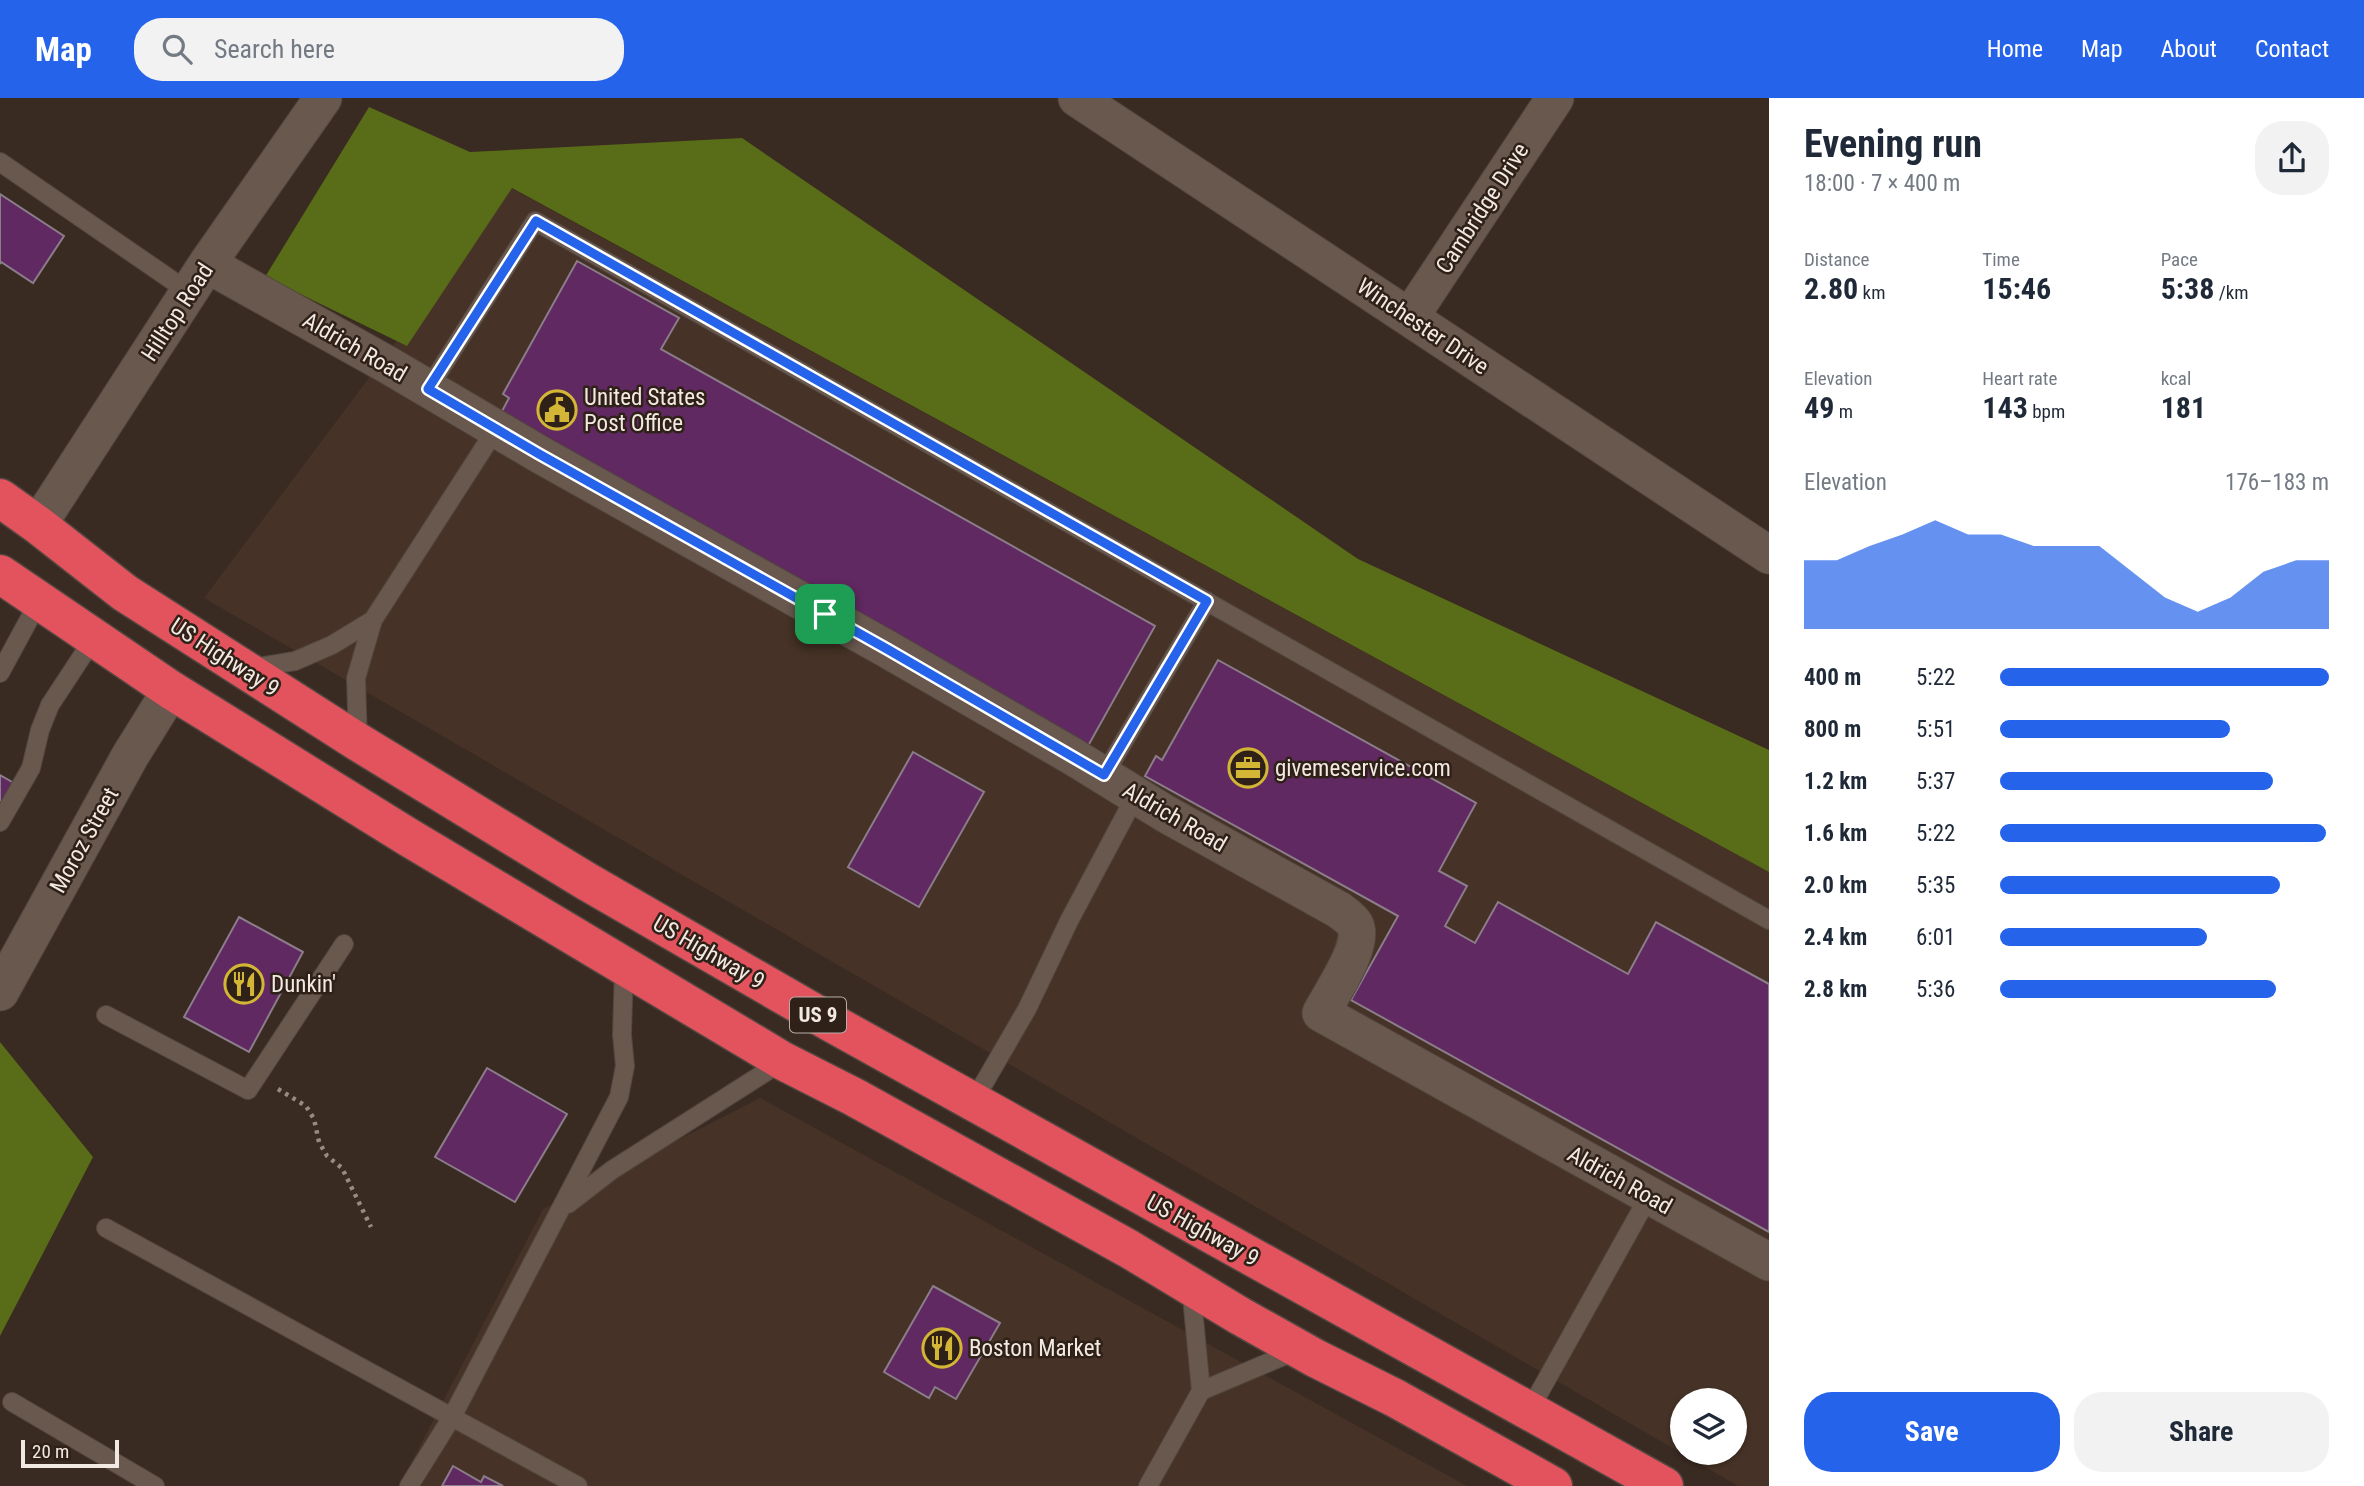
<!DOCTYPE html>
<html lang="en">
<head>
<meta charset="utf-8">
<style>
  body { margin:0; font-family:"Roboto Condensed",sans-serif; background:#f2f2f3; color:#1f2937; height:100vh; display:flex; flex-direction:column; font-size:26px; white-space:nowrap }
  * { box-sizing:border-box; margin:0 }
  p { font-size:23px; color:#747a83 }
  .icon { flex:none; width:38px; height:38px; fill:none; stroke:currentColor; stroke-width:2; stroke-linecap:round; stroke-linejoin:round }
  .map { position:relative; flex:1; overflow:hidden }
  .sheet { display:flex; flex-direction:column; background:#fff; width:595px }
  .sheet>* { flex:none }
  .buttons { position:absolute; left:1670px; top:1290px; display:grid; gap:14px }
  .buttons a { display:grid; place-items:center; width:77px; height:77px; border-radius:50%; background:#fff; box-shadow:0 2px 5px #0004; font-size:35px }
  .scale { position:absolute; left:21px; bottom:18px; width:98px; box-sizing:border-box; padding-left:7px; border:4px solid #f2e9e3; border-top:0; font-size:19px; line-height:24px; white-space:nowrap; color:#f2e9e3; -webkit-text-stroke:5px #2f2118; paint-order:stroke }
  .pin { position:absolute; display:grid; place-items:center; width:60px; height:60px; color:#fff; margin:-30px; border-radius:14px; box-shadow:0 4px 10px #0006 }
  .round { display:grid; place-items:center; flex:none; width:74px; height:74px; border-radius:28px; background:#f2f2f3 }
  .headline { display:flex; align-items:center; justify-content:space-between; height:119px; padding:0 35px }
  h1 { font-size:38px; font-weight:700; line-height:52px }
  .figures { display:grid; grid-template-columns:repeat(3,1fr); gap:10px; height:119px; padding:7px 35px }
  .figures div { display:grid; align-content:center }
  .figures b { font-size:30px; font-weight:700 }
  .figures small { font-size:19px; font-weight:400 }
  .figures p { font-size:19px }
  .chart { height:196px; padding:14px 35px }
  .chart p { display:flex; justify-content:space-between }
  .chart svg { width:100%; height:126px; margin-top:7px; fill:#2563eb; opacity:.7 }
  .button { display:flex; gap:14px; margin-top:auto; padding:14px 35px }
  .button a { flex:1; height:80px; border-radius:28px; background:#2563eb; color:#fff; font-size:28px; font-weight:700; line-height:80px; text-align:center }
  .button a+a { background:#f2f2f3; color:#1f2937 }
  ul { padding:0 35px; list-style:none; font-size:23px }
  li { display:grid; grid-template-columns:112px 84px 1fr; align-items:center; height:52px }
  li i { height:18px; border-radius:9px; background:#2563eb }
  header { display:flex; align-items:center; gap:42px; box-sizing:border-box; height:98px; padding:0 35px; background:#2563eb; color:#fff }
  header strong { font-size:33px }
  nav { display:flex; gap:38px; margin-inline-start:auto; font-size:24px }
  .search { width:490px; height:63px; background:#f2f2f3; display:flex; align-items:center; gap:18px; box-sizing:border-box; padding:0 24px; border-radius:28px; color:#747a83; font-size:26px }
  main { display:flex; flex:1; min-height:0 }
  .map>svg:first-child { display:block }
  .built { fill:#463226; fill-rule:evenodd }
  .forest { fill:#596c17 }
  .building { fill:#602961; stroke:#8b7d8a; stroke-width:2 }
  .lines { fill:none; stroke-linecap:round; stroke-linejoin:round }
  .lane-casing { stroke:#52463f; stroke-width:20 }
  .street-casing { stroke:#52463f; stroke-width:39 }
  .highway-casing { stroke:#52463f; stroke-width:41 }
  .path { stroke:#978b84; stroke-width:4.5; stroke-dasharray:3.5 5; stroke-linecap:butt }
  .lane { stroke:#68584e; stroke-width:18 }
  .street { stroke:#68584e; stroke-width:37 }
  .highway { stroke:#e2535e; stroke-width:38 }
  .route-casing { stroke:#fff; stroke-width:14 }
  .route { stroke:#2563eb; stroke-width:9 }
  .labels { text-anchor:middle; stroke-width:5; stroke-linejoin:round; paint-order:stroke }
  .shield { fill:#2f2118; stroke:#b8ada6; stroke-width:2 }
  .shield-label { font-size:21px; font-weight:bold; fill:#f2e9e3 }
  .street-label { font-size:23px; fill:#f2e9e3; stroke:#2f2118 }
  .poi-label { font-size:23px; fill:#f2e9e3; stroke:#2f2118; text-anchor:start }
</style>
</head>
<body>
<header>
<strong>Map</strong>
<div class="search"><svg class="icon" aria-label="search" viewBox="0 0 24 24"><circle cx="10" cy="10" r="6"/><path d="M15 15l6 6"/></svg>Search here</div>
<nav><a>Home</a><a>Map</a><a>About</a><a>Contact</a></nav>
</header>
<main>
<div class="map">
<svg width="1769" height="1388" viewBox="0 0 1769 1388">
  <rect width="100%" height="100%" fill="#392a22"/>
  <path class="built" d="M511,90L1769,774V1388H1738L204,500ZM1682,1302H1734V1354H1682Z
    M760,1000L1467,1388H399L543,1111Z"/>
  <path class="forest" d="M369,9L470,54L742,40L1358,461L1769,652V774L512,90L407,248L265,179Z
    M0,944L93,1059L0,1238Z"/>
  <path class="building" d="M0,96L64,138L33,185L1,164L0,166Z
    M577,163L679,220L661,251L1155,528L1088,648L501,315L509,300L503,296Z
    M1218,562L1476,705L1439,773L1467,788L1445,828L1475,845L1498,804L1628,876L1656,824L1769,886V1134L1351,902L1398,818L1145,678L1156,658L1162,662Z
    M913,654L984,694L919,809L848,769Z
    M0,677L14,685L0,709Z
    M239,819L303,854L249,954L184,919Z
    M487,970L567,1016L515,1104L435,1059Z
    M933,1188L1000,1225L956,1301L935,1289L929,1300L884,1274Z
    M453,1368L481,1384L484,1378L503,1388H442Z"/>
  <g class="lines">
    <g class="lane-casing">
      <path id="lane" d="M0,64L189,194
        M428,291L535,123L1769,822
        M251,570L295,563L332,547L373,522
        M0,575L39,503
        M358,644L356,580L373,522L496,331
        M1104,677L1207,503
        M0,724L31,670L40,632L50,607L94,540
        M106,917L248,992L344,846
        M973,1004L1027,911L1069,823L1136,697
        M568,1106L612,1072L783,963
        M106,1130L578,1388
        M1201,1293L1298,1252
        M12,1304L155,1388
        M1529,1313L1649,1098
        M409,1388L452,1319L619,999L625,968L622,937L624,868
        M1148,1388L1201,1293L1191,1189"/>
    </g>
    <g class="street-casing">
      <path id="street" d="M1077,0L1769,457
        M207,166L388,267L539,356L887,551L1072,658L1166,716L1339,812C1344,816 1352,821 1355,827C1365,847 1331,896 1321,915L1769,1164
        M1410,219L1555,0
        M38,427L207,166L323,0
        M0,894L130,658L171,592"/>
    </g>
    <g class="highway-casing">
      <path id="highway" d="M0,400L38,427L125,495L358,644L586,783L830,924L1664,1388
        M0,476L171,592L408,739L783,963L854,999L1129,1151L1240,1218L1315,1260L1395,1300L1553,1388"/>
    </g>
    <path class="path" d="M278,991L306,1008L314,1021L319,1044L327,1058L342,1070L371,1129"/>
    <use href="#lane" class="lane"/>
    <use href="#street" class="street"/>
    <use href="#highway" class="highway"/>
  </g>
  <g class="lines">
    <g class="route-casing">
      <path id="route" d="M536,123L1207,503L1104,677L887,551L539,356L428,291Z"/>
    </g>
    <use href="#route" class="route"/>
  </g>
  <defs>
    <g id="civic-ring" transform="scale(2.0125)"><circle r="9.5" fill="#2f2118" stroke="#d3b635" stroke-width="1.5"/><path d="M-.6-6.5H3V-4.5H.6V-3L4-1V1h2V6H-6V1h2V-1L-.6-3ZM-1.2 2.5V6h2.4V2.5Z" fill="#d3b635"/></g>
    <g id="office-ring" transform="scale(2.0125)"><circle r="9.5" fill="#2f2118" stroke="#d3b635" stroke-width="1.5"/><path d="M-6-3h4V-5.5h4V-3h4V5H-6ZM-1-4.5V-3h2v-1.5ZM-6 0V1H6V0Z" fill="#d3b635"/></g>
    <g id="restaurant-ring" transform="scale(2.0125)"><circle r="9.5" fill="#2f2118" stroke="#d3b635" stroke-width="1.5"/><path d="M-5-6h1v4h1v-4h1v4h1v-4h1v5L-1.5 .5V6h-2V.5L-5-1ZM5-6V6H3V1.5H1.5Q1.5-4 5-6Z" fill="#d3b635"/></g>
  </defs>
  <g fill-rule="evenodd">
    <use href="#civic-ring" x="557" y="312"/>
    <use href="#office-ring" x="1248" y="670"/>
    <use href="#restaurant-ring" x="244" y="886"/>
    <use href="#restaurant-ring" x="942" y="1250"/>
  </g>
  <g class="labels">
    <rect class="shield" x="790" y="899.5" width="56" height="35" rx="5"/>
    <g class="shield-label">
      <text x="818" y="924">US 9</text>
    </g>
    <g class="street-label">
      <text transform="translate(1482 110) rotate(-57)" y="8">Cambridge Drive</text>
      <text transform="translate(177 214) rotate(-57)" y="8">Hilltop Road</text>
      <text transform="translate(1423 228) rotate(34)" y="8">Winchester Drive</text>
      <text transform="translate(355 249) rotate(30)" y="8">Aldrich Road</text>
      <text transform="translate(225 559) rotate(33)" y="8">US Highway 9</text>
      <text transform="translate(1175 719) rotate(30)" y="8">Aldrich Road</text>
      <text transform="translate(84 742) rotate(-61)" y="8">Moroz Street</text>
      <text transform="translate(709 854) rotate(30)" y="8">US Highway 9</text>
      <text transform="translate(1620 1082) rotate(29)" y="8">Aldrich Road</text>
      <text transform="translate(1203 1132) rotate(29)" y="8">US Highway 9</text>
    </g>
    <g class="poi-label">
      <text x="584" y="307">United States<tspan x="584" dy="26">Post Office</tspan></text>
      <text x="1275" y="678">givemeservice.com</text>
      <text x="271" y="894">Dunkin'</text>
      <text x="969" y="1258">Boston Market</text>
    </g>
  </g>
</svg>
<div class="buttons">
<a><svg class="icon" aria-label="layers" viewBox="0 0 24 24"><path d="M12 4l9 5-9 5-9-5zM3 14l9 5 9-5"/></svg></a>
</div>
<div class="scale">20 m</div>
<div class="pin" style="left:825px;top:516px;background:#1e9e55"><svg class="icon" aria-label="arrive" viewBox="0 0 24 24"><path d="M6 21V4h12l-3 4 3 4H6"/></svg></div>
</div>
<section class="sheet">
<div class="headline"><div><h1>Evening run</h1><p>18:00 · 7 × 400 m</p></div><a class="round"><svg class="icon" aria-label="share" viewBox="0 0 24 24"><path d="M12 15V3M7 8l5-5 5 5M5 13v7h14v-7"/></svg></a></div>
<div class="figures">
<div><p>Distance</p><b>2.80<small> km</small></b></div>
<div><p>Time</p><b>15:46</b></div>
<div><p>Pace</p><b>5:38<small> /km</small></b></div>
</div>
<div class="figures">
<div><p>Elevation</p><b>49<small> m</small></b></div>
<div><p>Heart rate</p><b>143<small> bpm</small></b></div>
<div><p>kcal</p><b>181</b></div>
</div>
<div class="chart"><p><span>Elevation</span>176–183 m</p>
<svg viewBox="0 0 160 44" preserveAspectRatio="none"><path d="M0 44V20L10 20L20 15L30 11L40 6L50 11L60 11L70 15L80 15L90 15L100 24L110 33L120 38L130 33L140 24L150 20L160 20V44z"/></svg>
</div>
<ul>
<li><b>400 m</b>5:22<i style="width:100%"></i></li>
<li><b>800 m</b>5:51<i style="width:70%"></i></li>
<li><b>1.2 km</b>5:37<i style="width:83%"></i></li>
<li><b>1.6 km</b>5:22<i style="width:99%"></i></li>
<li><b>2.0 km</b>5:35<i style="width:85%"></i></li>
<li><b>2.4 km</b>6:01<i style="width:63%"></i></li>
<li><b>2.8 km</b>5:36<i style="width:84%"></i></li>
</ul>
<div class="button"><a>Save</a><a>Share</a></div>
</section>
</main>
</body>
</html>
